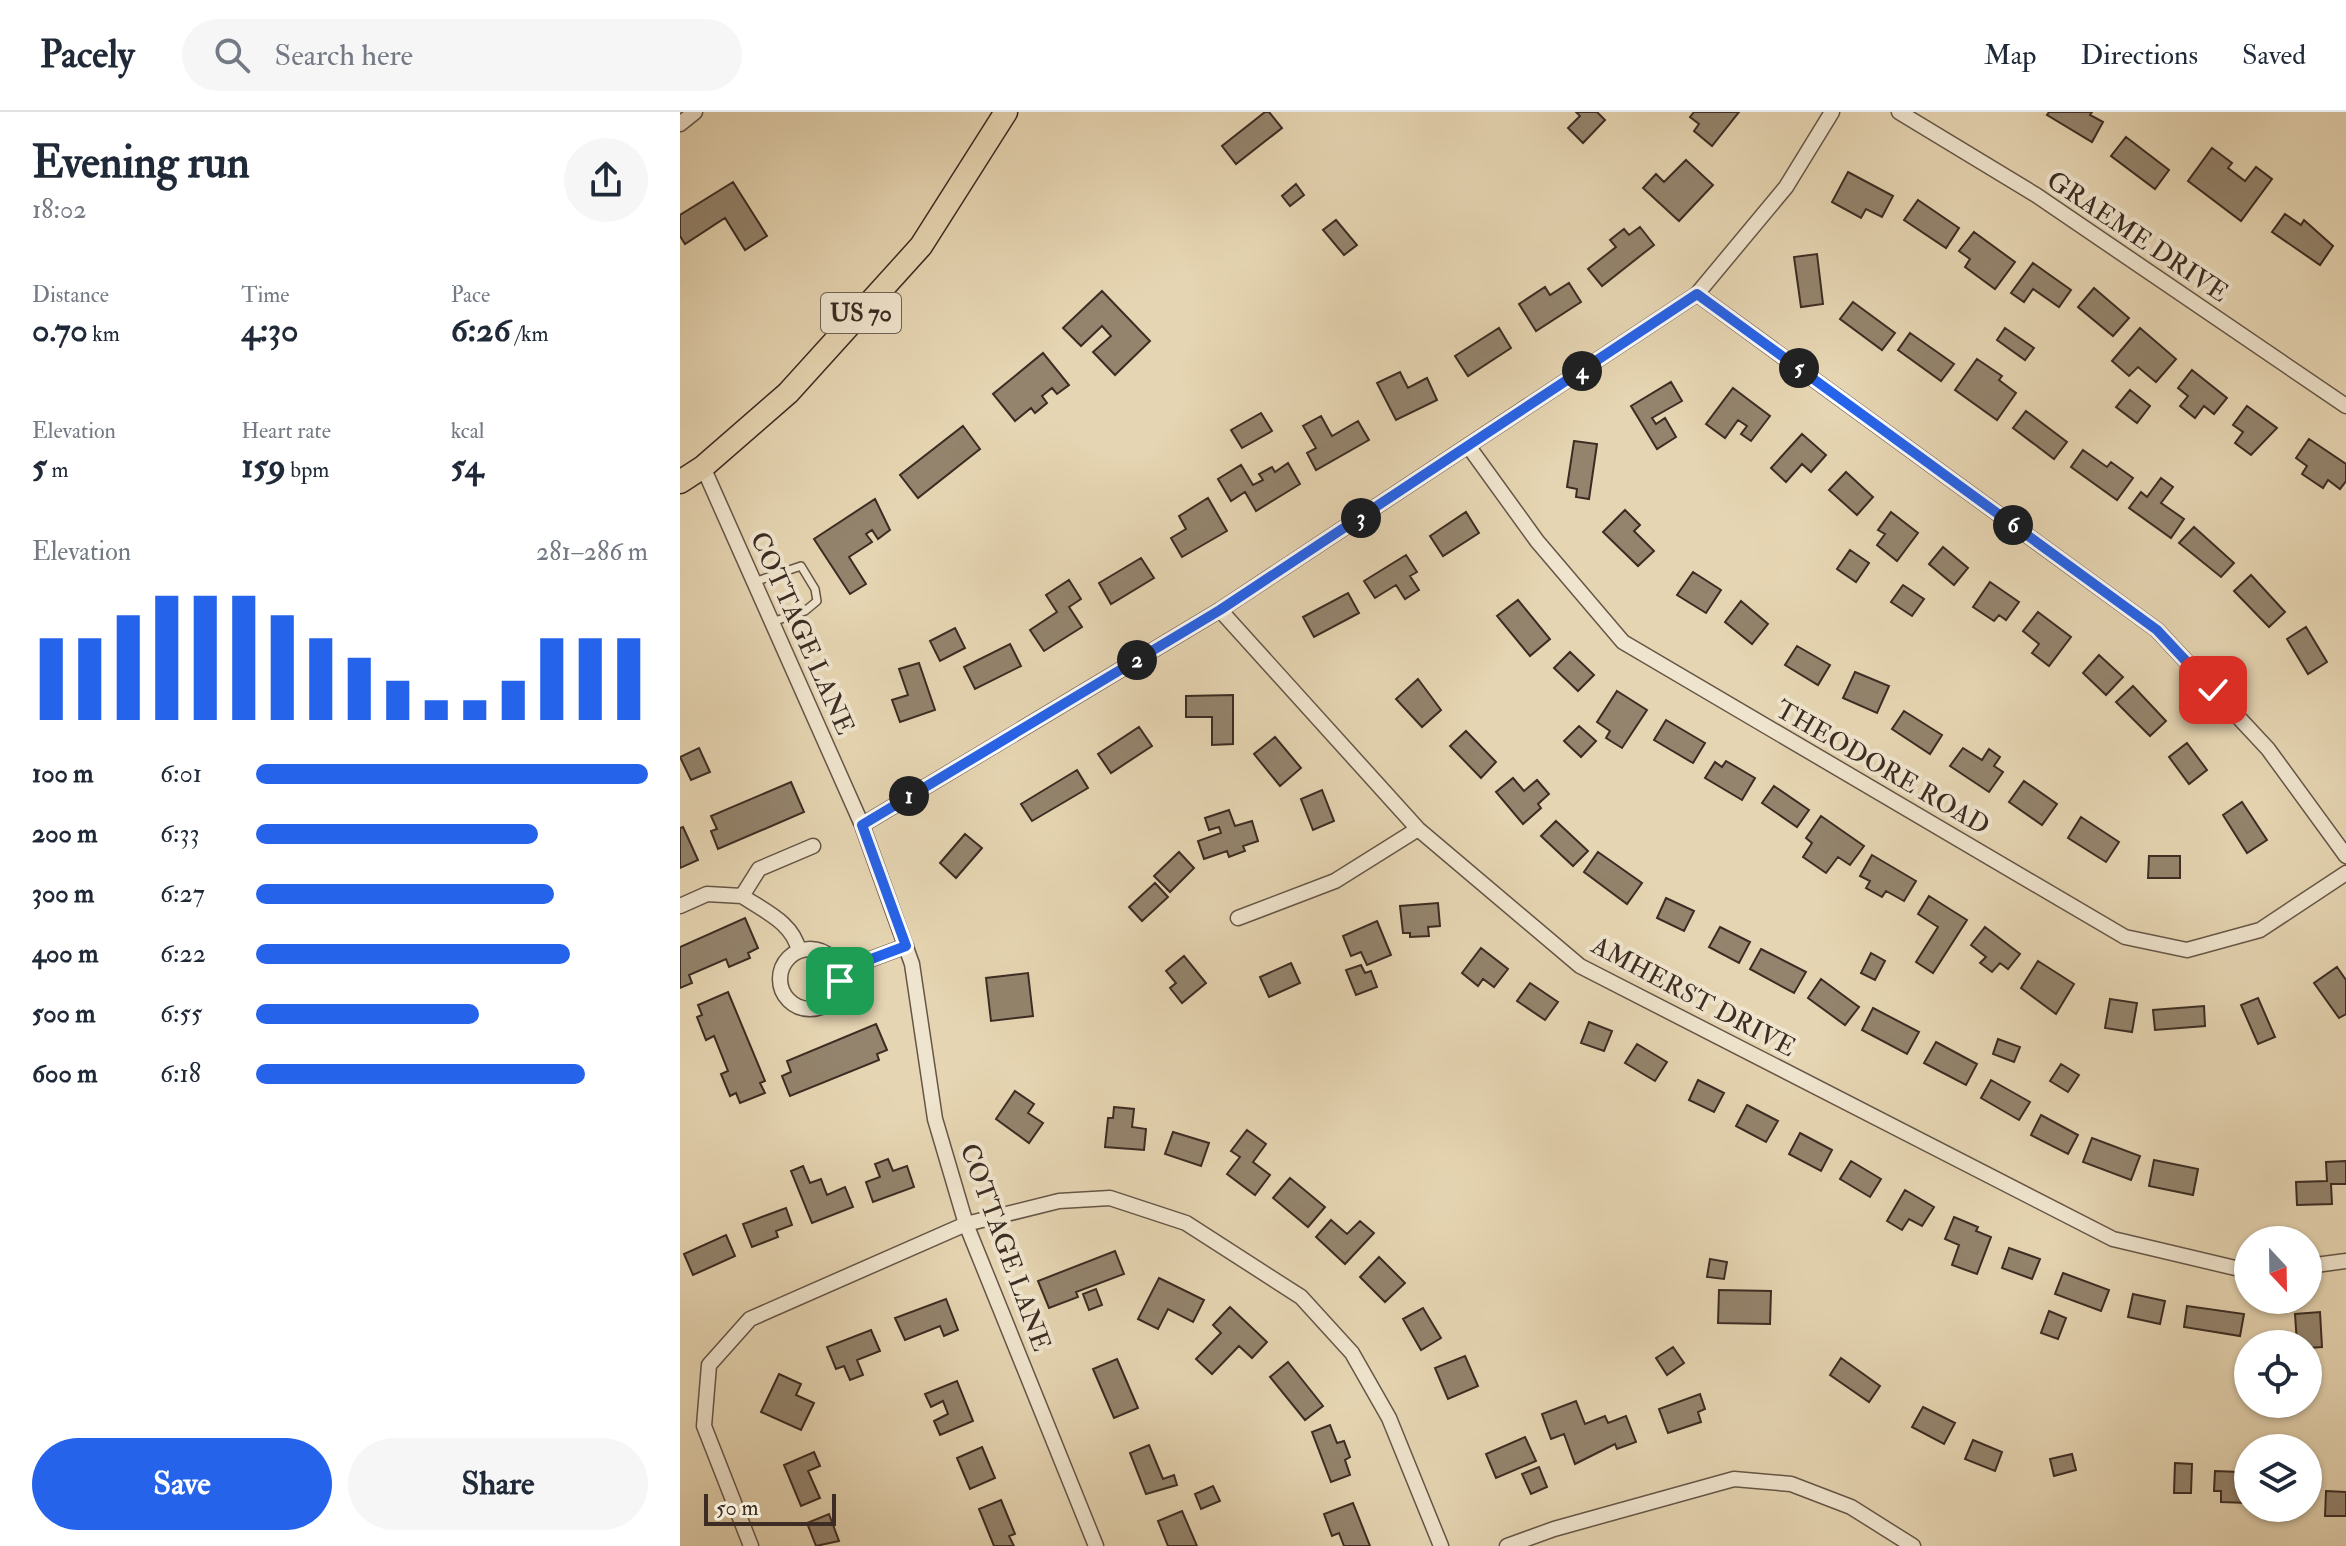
<!DOCTYPE html>
<html lang="en">
<head>
<meta charset="utf-8">
<style>
  body { margin:0; font-family:"IM FELL Double Pica",serif; background:#f6f6f7; color:#1f2937; height:100vh; display:flex; flex-direction:column; font-size:30px; white-space:nowrap }
  * { box-sizing:border-box; margin:0 }
  p { font-size:26px; color:#747a83 }
  .icon { flex:none; width:44px; height:44px; fill:none; stroke:currentColor; stroke-width:2; stroke-linecap:round; stroke-linejoin:round }
  .map { position:relative; flex:1; overflow:hidden }
  .drawer { display:flex; flex-direction:column; background:#fff; width:680px }
  .drawer>* { flex:none }
  .needle { width:52px; rotate:158deg }
  .buttons { position:absolute; left:1554px; top:1114px; display:grid; gap:16px }
  .buttons a { display:grid; place-items:center; width:88px; height:88px; border-radius:50%; background:#fff; box-shadow:0 2px 6px #0004; font-size:40px }
  .scale { position:absolute; left:24px; bottom:20px; width:132px; box-sizing:border-box; padding-left:8px; border:4px solid #3c2c23; border-top:0; font-size:22px; line-height:28px; white-space:nowrap; color:#3c2c23; -webkit-text-stroke:6px #efe4cd; paint-order:stroke }
  .pin { position:absolute; display:grid; place-items:center; width:68px; height:68px; color:#fff; margin:-34px; border-radius:16px; box-shadow:0 4px 12px #0006 }
  .km { position:absolute; width:40px; height:40px; margin:-20px; border-radius:50%; background:#222; color:#fff; font-size:22px; line-height:40px; text-align:center }
  .round { display:grid; place-items:center; flex:none; width:84px; height:84px; border-radius:42px; background:#f6f6f7 }
  .overview { display:flex; align-items:center; justify-content:space-between; height:136px; padding:0 32px }
  h1 { font-size:44px; font-weight:700; line-height:60px }
  .figures { display:grid; grid-template-columns:repeat(3,1fr); gap:12px; height:136px; padding:8px 32px }
  .figures div { display:grid; align-content:center }
  .figures b { font-size:34px; font-weight:700 }
  .figures small { font-size:22px; font-weight:400 }
  .figures p { font-size:22px }
  .chart { height:224px; padding:16px 32px }
  .chart p { display:flex; justify-content:space-between }
  .chart svg { width:100%; height:144px; margin-top:8px; stroke:#2563eb; stroke-width:6 }
  .primary-button { display:flex; gap:16px; margin-top:auto; padding:16px 32px }
  .primary-button a { flex:1; height:92px; border-radius:48px; background:#2563eb; color:#fff; font-size:32px; font-weight:700; line-height:92px; text-align:center }
  .primary-button a+a { background:#f6f6f7; color:#1f2937 }
  ul { padding:0 32px; list-style:none; font-size:26px }
  li { display:grid; grid-template-columns:128px 96px 1fr; align-items:center; height:60px }
  li i { height:20px; border-radius:10px; background:#2563eb }
  header { display:flex; align-items:center; gap:48px; box-sizing:border-box; height:112px; padding:0 40px; background:#fff; border-bottom:2px solid #e0e1e3 }
  header strong { font-size:38px }
  nav { display:flex; gap:44px; margin-inline-start:auto; font-size:28px }
  .search { width:560px; height:72px; background:#f6f6f7; display:flex; align-items:center; gap:20px; box-sizing:border-box; padding:0 28px; border-radius:44px; color:#747a83; font-size:30px }
  main { display:flex; flex:1; min-height:0 }
  .map>svg:first-child { display:block }
  .building { fill:#94846d; stroke:#3c2c23; stroke-width:2 }
  .lines { fill:none; stroke-linecap:round; stroke-linejoin:round }
  .service-casing { stroke:#665647; stroke-width:10 }
  .minor-casing { stroke:#665647; stroke-width:17 }
  .primary-casing { stroke:#3c2c23; stroke-width:25 }
  .service { stroke:#efe4cd; stroke-width:7 }
  .minor { stroke:#efe4cd; stroke-width:14 }
  .primary { stroke:#e6d5b2; stroke-width:22 }
  .route-casing { stroke:#fff; stroke-width:16 }
  .route { stroke:#2563eb; stroke-width:10 }
  .labels { text-anchor:middle; stroke-width:8; stroke-linejoin:round; paint-order:stroke }
  .shield { fill:#efe4cd; stroke:#726356; stroke-width:2 }
  .shield-label { font-size:24px; font-weight:bold; fill:#3c2c23 }
  .street-label { font-size:26px; fill:#3c2c23; stroke:#efe4cd }
</style>
</head>
<body>
<header>
<strong>Pacely</strong>
<div class="search"><svg class="icon" aria-label="search" viewBox="0 0 24 24"><circle cx="10" cy="10" r="6"/><path d="M15 15l6 6"/></svg>Search here</div>
<nav><a>Map</a><a>Directions</a><a>Saved</a></nav>
</header>
<main>
<section class="drawer">
<div class="overview"><div><h1>Evening run</h1><p>18:02</p></div><a class="round"><svg class="icon" aria-label="share" viewBox="0 0 24 24"><path d="M12 15V3M7 8l5-5 5 5M5 13v7h14v-7"/></svg></a></div>
<div class="figures">
<div><p>Distance</p><b>0.70<small> km</small></b></div>
<div><p>Time</p><b>4:30</b></div>
<div><p>Pace</p><b>6:26<small> /km</small></b></div>
</div>
<div class="figures">
<div><p>Elevation</p><b>5<small> m</small></b></div>
<div><p>Heart rate</p><b>159<small> bpm</small></b></div>
<div><p>kcal</p><b>54</b></div>
</div>
<div class="chart"><p><span>Elevation</span>281–286 m</p>
<svg viewBox="0 0 160 44" preserveAspectRatio="none"><path d="M5 44V19M15 44V19M25 44V12M35 44V6M45 44V6M55 44V6M65 44V12M75 44V19M85 44V25M95 44V32M105 44V38M115 44V38M125 44V32M135 44V19M145 44V19M155 44V19"/></svg>
</div>
<ul>
<li><b>100 m</b>6:01<i style="width:100%"></i></li>
<li><b>200 m</b>6:33<i style="width:72%"></i></li>
<li><b>300 m</b>6:27<i style="width:76%"></i></li>
<li><b>400 m</b>6:22<i style="width:80%"></i></li>
<li><b>500 m</b>6:55<i style="width:57%"></i></li>
<li><b>600 m</b>6:18<i style="width:84%"></i></li>
</ul>
<div class="primary-button"><a>Save</a><a>Share</a></div>
</section>
<div class="map">
<svg width="1666" height="1434" viewBox="0 0 1666 1434">
  <rect width="100%" height="100%" fill="#e6d5b2"/>
  <filter id="stains"><feTurbulence type="fractalNoise" baseFrequency=".0025" numOctaves="4"/><feColorMatrix values="0 0 0 0 .2 0 0 0 0 .09 0 0 0 0 .02 0 0 0 .5 -.17"/></filter>
  <radialGradient id="worn" r=".72"><stop offset=".6" stop-color="#630" stop-opacity="0"/><stop offset="1" stop-color="#630" stop-opacity=".3"/></radialGradient>
  <path class="building" d="M585,0H589L602,16L556,52L542,34Z
    M896,0H917L925,8L903,31L888,16L900,4Z
    M1014,0H1059L1032,34L1014,19L1019,12L1010,5Z
    M1369,0H1412L1410,3L1423,10L1412,30L1367,3Z
    M1446,25L1489,58L1475,77L1431,44Z
    M1532,36L1552,51L1548,56L1565,69L1576,55L1592,67L1561,109L1508,69Z
    M1006,48L1033,73L999,109L963,76L976,62L984,70Z
    M1168,60L1213,84L1202,105L1186,97L1181,106L1152,90Z
    M53,70L87,124L65,138L45,106L5,132L0,124V103Z
    M616,72L624,83L610,94L602,84Z
    M1238,88L1279,116L1266,136L1224,108Z
    M1605,102L1621,113L1624,108L1653,134L1640,153L1592,120Z
    M656,108L677,133L664,143L643,118Z
    M960,115L974,133L922,174L908,157L936,135L930,128L944,117L949,123Z
    M1294,120L1335,150L1315,177L1285,155L1290,147L1279,139Z
    M1137,142L1143,192L1121,195L1114,145Z
    M1353,151L1391,178L1379,195L1353,177L1344,190L1331,181Z
    M889,171L901,190L856,219L839,192L865,175L870,183Z
    M1414,176L1449,206L1433,224L1398,195Z
    M422,179L470,229L435,263L413,240L431,224L422,214L401,234L383,216Z
    M1173,190L1215,221L1202,238L1160,207Z
    M819,216L831,236L788,264L775,244Z
    M1325,216L1354,236L1345,248L1317,228Z
    M1460,216L1496,247L1476,270L1458,255L1449,264L1432,249Z
    M1230,221L1274,252L1261,269L1218,238Z
    M363,241L389,273L377,282L372,276L362,284L367,291L355,301L351,296L335,309L313,282Z
    M1297,247L1322,264L1319,268L1336,281L1317,308L1275,278Z
    M1512,258L1547,286L1534,302L1524,294L1515,306L1500,294L1508,284L1498,276Z
    M720,260L728,276L747,266L757,288L716,308L697,271Z
    M991,270L1002,289L972,306L976,312L985,306L996,325L977,337L951,294Z
    M1053,276L1090,304L1071,329L1061,322L1067,314L1058,308L1045,326L1026,312Z
    M1450,278L1470,294L1457,311L1436,295Z
    M1567,294L1597,316L1571,343L1555,331L1563,320L1553,313Z
    M1346,299L1387,330L1374,347L1333,316Z
    M581,301L592,319L562,336L551,318Z
    M641,304L652,324L678,309L689,328L636,358L627,341L636,336L623,314Z
    M283,314L300,337L238,386L220,363Z
    M1122,322L1146,343L1131,360L1122,352L1106,370L1091,356Z
    M1629,327L1666,352V369L1660,377L1648,368L1643,376L1622,362L1627,354L1616,346Z
    M894,329L917,332L909,387L896,385L897,377L887,375Z
    M1403,338L1427,355L1431,350L1453,366L1437,388L1391,355Z
    M608,351L620,372L576,399L565,380L551,389L538,367L561,353L573,373L583,368L579,362L592,355L595,360Z
    M1166,360L1193,385L1177,403L1149,378Z
    M1481,366L1493,375L1481,391L1504,407L1491,426L1449,396L1461,380L1467,385Z
    M528,386L547,419L502,445L491,426L506,417L499,404Z
    M195,387L210,418L198,427L192,418L186,422L192,430L169,445L186,472L170,482L134,427Z
    M945,398L960,413L954,419L974,439L958,454L923,420Z
    M786,400L799,421L763,444L750,424Z
    M1211,400L1238,421L1217,449L1197,433L1205,422L1198,418Z
    M1514,415L1554,451L1541,465L1499,431Z
    M1263,435L1288,456L1274,473L1249,452Z
    M1170,438L1189,451L1176,470L1157,457Z
    M726,443L737,460L730,464L739,478L725,487L716,473L695,486L684,469Z
    M461,446L474,466L431,492L419,471Z
    M1013,460L1041,478L1026,501L997,483Z
    M1571,463L1605,500L1589,515L1554,479Z
    M389,468L401,487L389,495L402,515L364,539L350,518L377,500L366,483Z
    M1310,470L1339,490L1326,508L1319,503L1314,509L1293,495Z
    M1223,473L1244,487L1232,504L1211,490Z
    M668,481L679,501L634,525L623,505Z
    M838,488L870,527L850,544L817,504Z
    M1061,489L1088,512L1072,532L1045,510Z
    M1358,500L1391,525L1369,554L1352,541L1359,532L1343,519Z
    M1626,515L1647,550L1628,562L1607,527Z
    M275,516L285,536L260,549L250,529Z
    M330,532L341,554L295,577L284,555Z
    M1117,534L1150,553L1138,573L1105,553Z
    M890,540L914,563L898,579L874,556Z
    M1419,543L1443,565L1426,583L1403,561Z
    M239,551L255,598L220,610L212,588L228,583L219,557Z
    M1175,560L1209,574L1197,601L1163,586Z
    M738,567L761,598L742,615L716,587Z
    M1453,574L1486,609L1470,624L1436,590Z
    M937,579L967,598L942,636L926,626L930,619L917,610Z
    M553,583V632L532,633V605H506V584Z
    M1224,599L1262,623L1250,642L1212,617Z
    M986,608L1025,631L1013,651L974,628Z
    M899,614L916,629L901,645L884,629Z
    M459,615L472,634L431,661L418,642Z
    M786,619L816,650L801,666L770,634Z
    M595,625L621,656L600,674L574,642Z
    M1507,631L1527,658L1509,672L1489,645Z
    M19,636L30,660L11,668L0,645Z
    M1283,636L1302,648L1309,637L1320,645L1314,654L1323,660L1309,680L1270,654Z
    M1046,649L1075,666L1062,688L1025,666L1035,650L1042,655Z
    M397,658L408,676L352,709L341,692Z
    M833,666L844,679L857,668L869,682L858,692L861,696L843,712L816,680Z
    M1344,669L1377,692L1362,713L1329,690Z
    M111,670L124,700L38,737L31,719L37,717L31,704Z
    M1094,674L1129,698L1117,715L1082,691Z
    M642,678L654,709L633,718L621,687Z
    M1562,690L1587,728L1567,741L1543,703Z
    M549,698L555,714L572,709L578,729L563,734L565,739L549,745L547,739L524,747L518,729L541,721L539,715L529,718L525,706Z
    M1141,704L1184,734L1170,753L1158,745L1146,761L1123,745L1132,731L1126,726Z
    M1401,705L1439,730L1426,750L1388,726Z
    M876,709L908,739L893,754L861,724Z
    M3,715L18,748L0,756V716Z
    M285,722L302,736L276,766L260,751Z
    M499,740L514,756L490,780L474,764Z
    M918,740L962,771L947,792L904,760Z
    M1192,743L1236,769L1224,789L1206,779L1202,785L1186,776L1190,769L1180,764Z
    M1469,744H1500V766H1468Z
    M475,771L488,785L462,809L449,795Z
    M1249,784L1287,808L1253,861L1236,850L1258,815L1238,802Z
    M986,786L1014,799L1004,819L977,806Z
    M758,791L760,814L748,815L749,824L730,825V821H723L720,794Z
    M65,806L78,836L68,841L70,846L49,855L46,847L9,863L12,871L0,876V835Z
    M697,809L711,843L687,853L681,840L671,844L663,824Z
    M1040,815L1070,830L1059,851L1029,835Z
    M1305,815L1340,842L1328,857L1320,851L1312,860L1300,851L1306,845L1291,833Z
    M801,836L828,857L814,875L803,867L798,874L782,861Z
    M1081,837L1126,860L1114,881L1070,857Z
    M1191,841L1205,849L1195,868L1181,861Z
    M504,844L526,871L502,891L490,876L496,871L486,859Z
    M1358,849L1394,872L1376,902L1341,876Z
    M611,851L620,871L589,885L580,865Z
    M681,853L685,861L691,859L697,875L676,883L666,858Z
    M1657,855L1666,868V902L1659,906L1634,871Z
    M348,861L353,904L311,909L306,866Z
    M1141,867L1179,895L1165,913L1128,886Z
    M850,871L878,890L865,908L837,889Z
    M48,880L85,969L80,971L85,981L60,991L56,981L50,984L41,962L48,959L34,924L26,928L17,905L22,903L18,893Z
    M1578,886L1595,925L1578,932L1561,893Z
    M1430,887L1457,891L1452,920L1425,916Z
    M1524,894L1525,914L1475,918L1473,898Z
    M1193,896L1239,920L1227,942L1182,918Z
    M909,910L932,919L924,939L901,931Z
    M196,912L207,938L197,942L199,948L110,984L102,964L111,960L107,949Z
    M1318,927L1340,935L1334,950L1313,942Z
    M1256,930L1297,952L1286,973L1244,951Z
    M957,932L987,950L975,969L945,951Z
    M1381,952L1399,963L1388,980L1370,969Z
    M1018,968L1044,981L1034,1000L1009,988Z
    M1311,968L1350,990L1339,1008L1301,986Z
    M335,979L354,992L348,1001L363,1011L349,1031L316,1007Z
    M1067,993L1098,1009L1086,1030L1056,1014Z
    M434,995L454,997L452,1015L466,1017L464,1038L425,1035L428,1006H433Z
    M1361,1003L1398,1023L1388,1042L1351,1023Z
    M567,1018L586,1032L573,1050L590,1063L575,1083L547,1062L560,1045L551,1039Z
    M493,1020L529,1031L521,1054L485,1042Z
    M1120,1021L1152,1038L1141,1059L1109,1042Z
    M1412,1026L1460,1044L1451,1068L1403,1050Z
    M208,1047L213,1059L227,1054L234,1075L193,1090L186,1070L200,1065L195,1052Z
    M1474,1048L1518,1057L1513,1083L1469,1074Z
    M1171,1049L1201,1067L1190,1085L1160,1067Z
    M1666,1049V1072H1651L1652,1092L1617,1093L1616,1070L1647,1069L1646,1050Z
    M123,1054L130,1071L141,1067L147,1083L165,1075L173,1095L132,1111L111,1059Z
    M610,1066L645,1095L628,1115L593,1086Z
    M1225,1078L1254,1095L1242,1114L1229,1107L1222,1118L1207,1109Z
    M106,1096L112,1113L96,1119L98,1125L72,1135L63,1112Z
    M1274,1105L1298,1115L1296,1119L1311,1125L1297,1162L1272,1153L1279,1133L1265,1127Z
    M651,1108L667,1122L680,1109L694,1121L665,1152L636,1125Z
    M46,1123L55,1144L13,1163L4,1142Z
    M1329,1136L1360,1147L1352,1167L1322,1156Z
    M435,1139L444,1162L396,1180L398,1185L369,1196L358,1169Z
    M699,1145L725,1171L705,1190L680,1165Z
    M1030,1147L1047,1150L1044,1167L1027,1165Z
    M1383,1161L1429,1178L1421,1199L1375,1182Z
    M479,1166L524,1188L513,1210L488,1197L478,1217L458,1207Z
    M416,1177L422,1193L409,1198L403,1182Z
    M1039,1178L1091,1179L1090,1212L1038,1211Z
    M1453,1182L1485,1189L1480,1212L1448,1205Z
    M266,1187L278,1218L264,1224L260,1214L225,1228L215,1206Z
    M1507,1194L1564,1202L1560,1224L1504,1215Z
    M550,1195L587,1230L572,1246L559,1234L532,1262L516,1247L541,1221L533,1213Z
    M743,1196L761,1226L741,1238L723,1207Z
    M1369,1199L1386,1206L1378,1227L1361,1221Z
    M1640,1200L1642,1235L1628,1236V1232H1617L1615,1202Z
    M191,1218L200,1239L177,1248L183,1263L170,1268L164,1254L156,1257L147,1235Z
    M993,1235L1004,1251L987,1263L976,1246Z
    M785,1244L798,1274L768,1287L755,1256Z
    M1161,1246L1200,1274L1189,1290L1150,1263Z
    M437,1247L458,1296L434,1306L413,1257Z
    M608,1250L643,1294L625,1308L590,1265Z
    M99,1262L121,1272L116,1283L134,1291L121,1318L81,1300Z
    M277,1269L293,1309L260,1323L254,1309L268,1302L263,1289L251,1295L245,1282Z
    M1020,1282L1025,1297L1018,1300L1021,1310L988,1321L979,1297Z
    M896,1289L905,1312L925,1304L928,1311L946,1304L956,1330L937,1337L935,1332L895,1352L884,1322L871,1327L862,1302Z
    M1243,1295L1275,1311L1264,1332L1232,1315Z
    M650,1313L657,1331L664,1329L670,1345L665,1348L670,1363L651,1370L632,1320Z
    M845,1325L856,1349L816,1366L806,1342Z
    M1293,1328L1322,1340L1315,1359L1285,1347Z
    M469,1333L483,1367L494,1363L497,1373L466,1382L450,1341Z
    M302,1335L315,1366L290,1377L277,1346Z
    M134,1340L140,1354L128,1359L140,1386L121,1394L104,1353Z
    M1392,1342L1396,1358L1374,1364L1370,1347Z
    M1495,1351L1512,1352L1511,1381H1494Z
    M859,1355L867,1375L851,1382L842,1362Z
    M1535,1359L1559,1360V1369H1568V1391L1541,1390V1379H1534Z
    M533,1374L540,1389L521,1397L515,1382Z
    M1646,1379L1666,1380V1404H1645Z
    M321,1388L335,1422L329,1424L334,1434H314L299,1397Z
    M673,1391L690,1434H664L659,1421L652,1424L644,1402Z
    M502,1399L517,1434H488L478,1409Z
    M149,1402L159,1429L136,1434L127,1411Z"/>
  <g class="lines">
    <g class="service-casing">
      <path id="service" d="M74,470L121,454L135,477L137,489L125,499L92,510"/>
    </g>
    <g class="minor-casing">
      <path id="minor" d="M1219,0L1356,83L1666,294
        M0,12L15,0
        M1017,182L1477,518L1588,637L1666,744
        M789,335L857,429L943,530L1445,825L1507,838L1580,818L1666,761
        M23,355L182,713L232,852L255,1007L286,1112L416,1434
        M540,498L738,717L900,854L1433,1127L1568,1159
        M182,713L540,498L1017,182L1106,75L1152,0
        M62,784C86,800 113,811 119,839
        M0,794L27,782L62,784L79,757L133,734
        M558,806L655,769L738,717
        M100 867a30 30 0 1 1 60 0a30 30 0 1 1-60 0Z
        M159,859L226,834
        M1628,1154L1666,1149
        M71,1434L24,1314L29,1253L70,1207L286,1112L379,1089L430,1086L506,1111L621,1185L672,1241L709,1306L761,1434
        M827,1434L874,1417L1054,1367L1111,1372L1171,1395L1233,1434"/>
    </g>
    <g class="primary-casing">
      <path id="primary" d="M0,370L23,355L108,281L241,134L326,0"/>
    </g>
    <use href="#service" class="service"/>
    <use href="#minor" class="minor"/>
    <use href="#primary" class="primary"/>
  </g>
  <g class="lines">
    <g class="route-casing">
      <path id="route" d="M160,869L159,859L226,834L182,713L540,498L1017,182L1477,518L1533,578"/>
    </g>
    <use href="#route" class="route"/>
  </g>
  <g class="labels">
    <rect class="shield" x="141" y="181" width="80" height="40" rx="6"/>
    <g class="shield-label">
      <text x="181" y="209">US 70</text>
    </g>
    <g class="street-label">
      <text transform="translate(1458 124) rotate(34)" y="9">GRAEME DRIVE</text>
      <text transform="translate(123 521) rotate(66)" y="9">COTTAGE LANE</text>
      <text transform="translate(1203 655) rotate(30)" y="9">THEODORE ROAD</text>
      <text transform="translate(1014 884) rotate(28)" y="9">AMHERST DRIVE</text>
      <text transform="translate(326 1135) rotate(70)" y="9">COTTAGE LANE</text>
    </g>
  </g>
  <rect width="100%" height="100%" filter="url(#stains)"/>
  <rect width="100%" height="100%" fill="url(#worn)"/>
</svg>
<div class="buttons">
<a><svg class="needle" viewBox="-14 -14 28 28"><path d="M0-13l5 13h-10z" fill="#e53935"/><path d="M0 13l5-13h-10z" fill="#747a83"/></svg></a>
<a><svg class="icon" aria-label="locate" viewBox="0 0 24 24"><circle cx="12" cy="12" r="6"/><path d="M12 2v4M12 18v4M2 12h4M18 12h4"/></svg></a>
<a><svg class="icon" aria-label="layers" viewBox="0 0 24 24"><path d="M12 4l9 5-9 5-9-5zM3 14l9 5 9-5"/></svg></a>
</div>
<div class="scale">50 m</div>
<div class="pin" style="left:160px;top:869px;background:#1e9e55"><svg class="icon" aria-label="arrive" viewBox="0 0 24 24"><path d="M6 21V4h12l-3 4 3 4H6"/></svg></div>
<div class="pin" style="left:1533px;top:578px;background:#d93025"><svg class="icon" aria-label="check" viewBox="0 0 24 24"><path d="M5 12l5 5 9-10"/></svg></div>
<b class="km" style="left:229px;top:684px">1</b>
<b class="km" style="left:457px;top:548px">2</b>
<b class="km" style="left:681px;top:406px">3</b>
<b class="km" style="left:902px;top:259px">4</b>
<b class="km" style="left:1119px;top:256px">5</b>
<b class="km" style="left:1333px;top:413px">6</b>
</div>
</main>
</body>
</html>
